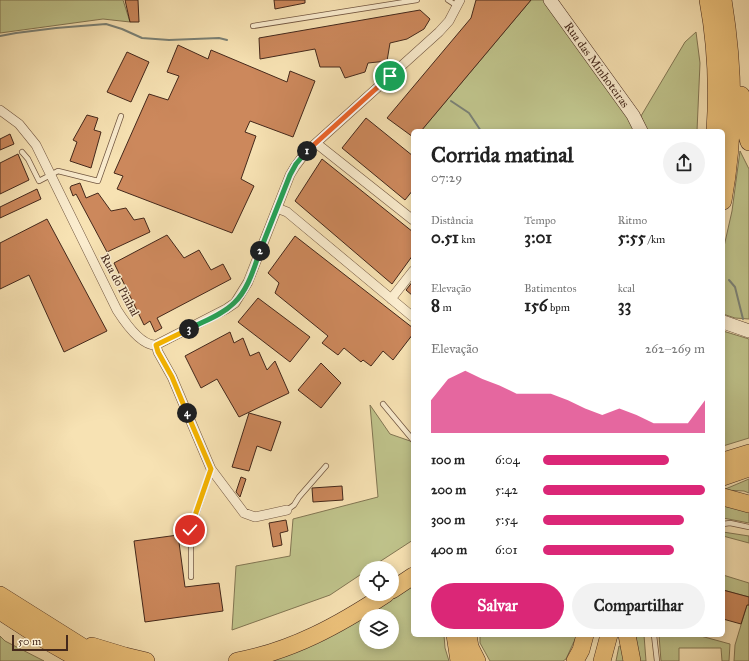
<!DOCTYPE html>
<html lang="pt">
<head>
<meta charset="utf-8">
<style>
  body { margin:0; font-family:"IM FELL Great Primer",serif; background:#f2f2f2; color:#222; height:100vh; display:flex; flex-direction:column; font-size:15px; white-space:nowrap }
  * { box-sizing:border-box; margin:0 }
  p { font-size:13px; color:#767676 }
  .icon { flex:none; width:22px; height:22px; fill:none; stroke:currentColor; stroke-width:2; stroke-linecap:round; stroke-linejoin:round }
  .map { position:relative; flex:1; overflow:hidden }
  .panel { position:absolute; left:411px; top:129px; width:314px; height:508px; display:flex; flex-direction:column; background:#fff; border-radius:6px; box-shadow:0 2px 10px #0003 }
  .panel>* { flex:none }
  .controls { position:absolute; left:359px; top:561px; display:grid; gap:8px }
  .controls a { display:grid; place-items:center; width:40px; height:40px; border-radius:50%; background:#fff; box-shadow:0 2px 10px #0003; font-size:20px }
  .scale { position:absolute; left:12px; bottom:10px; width:56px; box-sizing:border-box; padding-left:4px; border:2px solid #44281b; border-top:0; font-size:11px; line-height:14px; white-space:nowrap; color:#44281b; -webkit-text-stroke:3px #faecce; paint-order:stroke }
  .pin { position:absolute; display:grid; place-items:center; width:34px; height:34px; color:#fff; margin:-17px; border:2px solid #fff; border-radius:50%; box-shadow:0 1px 4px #0007 }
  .km { position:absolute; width:20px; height:20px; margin:-10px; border-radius:50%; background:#222; color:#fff; font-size:11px; line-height:20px; text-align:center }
  .round { display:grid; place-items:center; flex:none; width:42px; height:42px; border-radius:21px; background:#f2f2f2 }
  .head { display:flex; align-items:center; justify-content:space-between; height:68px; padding:0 20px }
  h1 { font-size:22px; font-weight:800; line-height:30px }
  .figures { display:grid; grid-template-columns:repeat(3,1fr); gap:6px; height:68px; padding:4px 20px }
  .figures div { display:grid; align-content:center }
  .figures b { font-size:17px; font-weight:800 }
  .figures small { font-size:11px; font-weight:400 }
  .figures p { font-size:11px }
  .chart { height:112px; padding:8px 20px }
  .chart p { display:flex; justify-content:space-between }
  .chart svg { width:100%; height:72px; margin-top:4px; fill:#db2777; opacity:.7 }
  .button { display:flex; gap:8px; margin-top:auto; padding:8px 20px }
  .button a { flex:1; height:46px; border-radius:24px; background:#db2777; color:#fff; font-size:16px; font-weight:800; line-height:46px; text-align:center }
  .button a+a { background:#f2f2f2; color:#222 }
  ul { padding:0 20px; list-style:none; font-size:13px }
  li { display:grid; grid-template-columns:64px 48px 1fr; align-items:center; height:30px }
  li i { height:10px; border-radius:5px; background:#db2777 }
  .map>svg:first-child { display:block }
  .green { fill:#bfc38b; stroke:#827653; fill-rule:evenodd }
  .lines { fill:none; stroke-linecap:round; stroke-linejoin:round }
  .stream { stroke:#7a8176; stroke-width:2 }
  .building { fill:#cc885c; stroke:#44281b }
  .service-casing { stroke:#715641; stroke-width:6 }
  .minor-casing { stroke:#715641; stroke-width:10 }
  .secondary-casing { stroke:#44281b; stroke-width:14 }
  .motorway-casing { stroke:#44281b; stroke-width:18 }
  .service { stroke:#faecce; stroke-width:4.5 }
  .minor { stroke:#faecce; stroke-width:9 }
  .secondary { stroke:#faecce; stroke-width:13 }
  .motorway { stroke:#ecc17a; stroke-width:17 }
  .split-1-casing { stroke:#fff; stroke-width:8 }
  .split-2-casing { stroke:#fff; stroke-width:8 }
  .split-3-casing { stroke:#fff; stroke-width:8 }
  .split-4-casing { stroke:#fff; stroke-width:8 }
  .split-5-casing { stroke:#fff; stroke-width:8 }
  .split-1 { stroke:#f0652b; stroke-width:5 }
  .split-2 { stroke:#22a559; stroke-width:5 }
  .split-3 { stroke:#22a559; stroke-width:5 }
  .split-4 { stroke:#f5b400; stroke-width:5 }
  .split-5 { stroke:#f5b400; stroke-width:5 }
  .labels { text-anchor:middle; stroke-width:3; stroke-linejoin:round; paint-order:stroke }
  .street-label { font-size:12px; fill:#44281b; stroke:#faecce }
</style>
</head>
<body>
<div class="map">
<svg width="749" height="661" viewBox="0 0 749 661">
  <rect width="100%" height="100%" fill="#f7e2b3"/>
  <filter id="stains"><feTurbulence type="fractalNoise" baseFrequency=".005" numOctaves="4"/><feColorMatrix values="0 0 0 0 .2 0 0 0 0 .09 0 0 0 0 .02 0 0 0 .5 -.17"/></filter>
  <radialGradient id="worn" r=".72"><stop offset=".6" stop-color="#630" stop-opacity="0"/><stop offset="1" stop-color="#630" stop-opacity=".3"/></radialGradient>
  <path class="green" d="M0,0H123L130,22L103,19L0,33Z
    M531,0H543L632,123L634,131H421Z
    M696,32L700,63L697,131H647L641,116L685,42Z
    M740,151L749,169V319L735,318L723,314V251L732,211Z
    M723,331L749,339V438L723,446Z
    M370,405L390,434L413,442V540L370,568H366V571L330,595L232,630L236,566L290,556L293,519L378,497Z
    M749,479V493L744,491L723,490Z
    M723,505L749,512V523L723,518Z
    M723,532L749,536V543L723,536Z
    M723,575L749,583V597L723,590Z
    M413,585V635H444L445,648L449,661H266ZM366,616H392V642H366Z
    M747,605H749V661H734L735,645Z
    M480,635H577L566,659L563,661H490L480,643Z
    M634,635H644L646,661H639Z
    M659,635H697L730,644L729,661H722L721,648H679V661H661Z
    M0,636L5,641L44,661H0Z
    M619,646L622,647L624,661H616Z"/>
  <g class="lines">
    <path class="stream" d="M0,36L16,33L56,28L106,24L122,29L142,38L169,40L219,38L227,40
      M451,101L469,113L481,131
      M729,280L735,287L743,319"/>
  </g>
  <path class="building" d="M125,0H138L139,22H130Z
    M274,0H305V3L275,9Z
    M476,0H531L421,131H413V137L387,118L471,18Z
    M420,10L430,19L424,29L407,39L390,43L387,61L368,63L365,72L345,78L340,67H320L315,49L260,59L259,38Z
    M178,45L208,59L211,50L287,82L290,71L315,81L293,137L250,121L245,132L256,136L241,179L254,186L232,233L117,189L123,176L114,173L149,94L168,100L179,76L167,72Z
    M127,52L149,62L131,102L107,92Z
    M87,115L98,118L94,130L101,132L91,168L70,161L77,142L73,140Z
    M366,118L413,156V190L405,200L342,148Z
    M10,134L14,144L0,150V139Z
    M18,154L29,180L0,194V163Z
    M322,159L413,232V255L392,284L295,201Z
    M80,183L86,198L98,193L111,211L126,208L134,220L144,218L150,232L107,252L76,194L73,196L70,188L71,186Z
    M37,189L41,199L0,218V207Z
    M47,219L107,331L64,352L29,275L0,289V243Z
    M167,235L184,258L199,250L211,270L223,264L231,279L157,318L162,328L155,332L150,321L144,325L114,263Z
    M295,236L413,328V334L393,360L383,351L371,366L363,360L361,362L344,348L338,355L322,343L328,336L275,293L279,283L268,273Z
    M413,281V296L406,290Z
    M258,298L310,337L290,362L238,322Z
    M230,332L234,343L243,338L250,356L259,352L267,370L275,361L289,393L239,417L217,379L201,388L185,356Z
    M321,363L341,383L321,408L298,390Z
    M249,413L281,422L271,451L257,446L249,471L232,467Z
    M241,477L246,479L240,497L236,492Z
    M342,486L343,500L313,502L312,488Z
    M286,520L288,531L280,533L282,545L273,547L269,523Z
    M178,535L185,587L219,583L223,611L145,622L134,541Z
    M723,590L749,597V605H747L741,624L723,619Z"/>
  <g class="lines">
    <g class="service-casing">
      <path id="service" d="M448,0L457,6
        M253,26L417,0
        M22,152L28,159L39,181L58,171L98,181L121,116
        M383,404L413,440
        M287,510L294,505L299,497L326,466
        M723,524L730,523L749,527
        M191,577V531L211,469
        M654,635L657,661"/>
    </g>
    <g class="minor-casing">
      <path id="minor" d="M0,110L19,124L36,145L117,310C124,321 141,346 156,345L226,309L235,303L248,282L290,175C297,162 305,153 316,143L439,32L449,21L460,0
        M316,143L413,220
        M277,208L287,212L413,317
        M391,299L413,271
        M156,345L158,352L172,377L211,469L244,513L255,517L287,510"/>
    </g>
    <g class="secondary-casing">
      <g id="secondary">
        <path id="s1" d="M550,0L633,115L641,131"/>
        <path d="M723,322L749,331"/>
      </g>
    </g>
    <g class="motorway-casing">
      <path id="motorway" d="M708,0C716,43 718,87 715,131
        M741,95L745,129L749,142
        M723,201C735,135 734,66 723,0
        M723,461L749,453
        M723,477L749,468
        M723,497L749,504
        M392,590L413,576
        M0,595L105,661
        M0,611L40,637L82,661
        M455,635L459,661
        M468,635L470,647L477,661
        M627,635L632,661
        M92,646L125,656L146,661
        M237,661C292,651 339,625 386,594
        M575,661L581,650L585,635
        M602,661L609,635"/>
    </g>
    <use href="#service" class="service"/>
    <use href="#minor" class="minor"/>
    <use href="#secondary" class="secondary"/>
    <use href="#motorway" class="motorway"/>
  </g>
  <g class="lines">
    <g class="split-1-casing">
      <path id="split-1" d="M307,151L390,76"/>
    </g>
    <g class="split-2-casing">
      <path id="split-2" d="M260,251L290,175L296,164L307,151"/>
    </g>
    <g class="split-3-casing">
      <path id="split-3" d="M189,329C204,321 222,315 234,303C248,290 254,268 260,251"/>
    </g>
    <g class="split-4-casing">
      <path id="split-4" d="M187,413L172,377L158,352L156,345L189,329"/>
    </g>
    <g class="split-5-casing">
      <path id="split-5" d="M187,413L211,469L190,530"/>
    </g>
    <use href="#split-1" class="split-1"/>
    <use href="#split-2" class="split-2"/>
    <use href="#split-3" class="split-3"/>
    <use href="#split-4" class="split-4"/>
    <use href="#split-5" class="split-5"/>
  </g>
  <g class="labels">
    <g class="street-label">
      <text dy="4" stroke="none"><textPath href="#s1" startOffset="80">Rua das Minhoteiras</textPath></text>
      <text transform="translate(120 285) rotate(62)" y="4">Rua do Pinhal</text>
    </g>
  </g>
  <rect width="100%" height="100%" filter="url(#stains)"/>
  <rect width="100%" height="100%" fill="url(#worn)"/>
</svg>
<div class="controls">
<a><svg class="icon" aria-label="locate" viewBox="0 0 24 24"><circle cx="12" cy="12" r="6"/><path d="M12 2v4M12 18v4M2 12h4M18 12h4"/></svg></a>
<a><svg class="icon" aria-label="layers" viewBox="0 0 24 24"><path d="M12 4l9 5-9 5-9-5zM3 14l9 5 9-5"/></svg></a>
</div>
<div class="scale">50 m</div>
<div class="pin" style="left:390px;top:76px;background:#1e9e55"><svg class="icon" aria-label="arrive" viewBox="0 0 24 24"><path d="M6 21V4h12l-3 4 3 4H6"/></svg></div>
<div class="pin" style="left:190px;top:530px;background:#d93025"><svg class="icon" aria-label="check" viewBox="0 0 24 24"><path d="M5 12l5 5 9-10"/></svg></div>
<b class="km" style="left:307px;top:151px">1</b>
<b class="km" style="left:260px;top:251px">2</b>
<b class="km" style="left:189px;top:329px">3</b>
<b class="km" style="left:187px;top:413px">4</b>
<section class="panel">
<div class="head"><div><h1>Corrida matinal</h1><p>07:29</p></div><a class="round"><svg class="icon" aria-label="share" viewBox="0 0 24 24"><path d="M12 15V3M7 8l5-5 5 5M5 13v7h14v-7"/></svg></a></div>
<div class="figures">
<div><p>Distância</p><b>0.51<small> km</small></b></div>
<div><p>Tempo</p><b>3:01</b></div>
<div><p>Ritmo</p><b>5:55<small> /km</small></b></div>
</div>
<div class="figures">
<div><p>Elevação</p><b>8<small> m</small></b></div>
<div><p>Batimentos</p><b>156<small> bpm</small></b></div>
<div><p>kcal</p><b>33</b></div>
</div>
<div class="chart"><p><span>Elevação</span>262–269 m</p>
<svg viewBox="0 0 160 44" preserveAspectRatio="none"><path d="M0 44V24L10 11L20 6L30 11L40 15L50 20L60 20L70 20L80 24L90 29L100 33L110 29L120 33L130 38L140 38L150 38L160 24V44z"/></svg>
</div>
<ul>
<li><b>100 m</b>6:04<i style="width:78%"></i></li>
<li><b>200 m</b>5:42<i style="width:100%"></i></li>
<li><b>300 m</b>5:54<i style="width:87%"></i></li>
<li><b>400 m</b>6:01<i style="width:81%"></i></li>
</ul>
<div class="button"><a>Salvar</a><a>Compartilhar</a></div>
</section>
</div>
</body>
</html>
